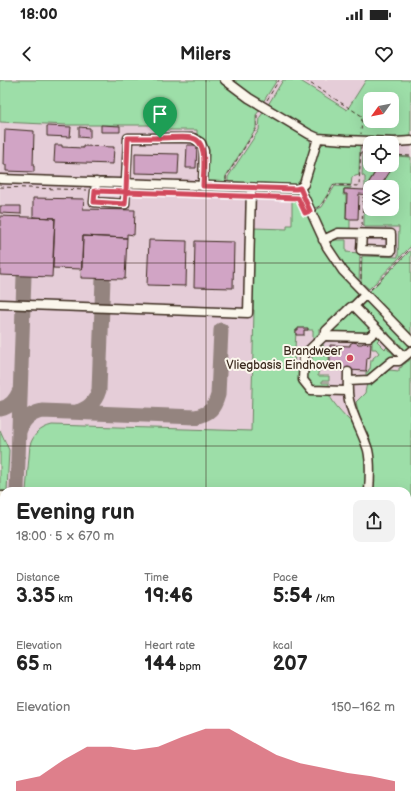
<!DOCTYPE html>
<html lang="en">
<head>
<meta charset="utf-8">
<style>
  body { margin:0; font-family:"Balsamiq Sans",sans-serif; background:#f2f2f2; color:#222; height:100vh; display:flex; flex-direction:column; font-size:15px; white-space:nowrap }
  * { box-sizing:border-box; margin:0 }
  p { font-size:13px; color:#767676 }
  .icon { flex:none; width:22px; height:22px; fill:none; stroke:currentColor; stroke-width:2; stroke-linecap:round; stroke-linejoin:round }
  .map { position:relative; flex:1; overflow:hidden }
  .drawer { position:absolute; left:0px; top:407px; width:411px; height:324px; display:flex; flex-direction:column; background:#fff; border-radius:12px 12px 0 0; box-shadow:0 4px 16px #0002 }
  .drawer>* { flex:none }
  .needle { width:26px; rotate:237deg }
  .fabs { position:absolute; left:363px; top:12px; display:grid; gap:8px }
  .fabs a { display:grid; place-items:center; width:36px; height:36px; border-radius:8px; background:#fff; box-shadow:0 4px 16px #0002; font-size:20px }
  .pin { position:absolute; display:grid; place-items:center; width:34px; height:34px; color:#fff; margin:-41px -17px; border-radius:50% 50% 50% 0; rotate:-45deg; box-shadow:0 0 4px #0007 }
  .pin .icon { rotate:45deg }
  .round { display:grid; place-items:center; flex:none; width:42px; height:42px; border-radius:8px; background:#f2f2f2 }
  .overview { display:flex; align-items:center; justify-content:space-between; height:68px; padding:0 16px }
  h1 { font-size:22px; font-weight:800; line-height:30px }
  .figures { display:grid; grid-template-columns:repeat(3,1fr); gap:6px; height:68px; padding:4px 16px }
  .figures div { display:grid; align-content:center }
  .figures b { font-size:20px; font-weight:800 }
  .figures small { font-size:11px; font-weight:400 }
  .figures p { font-size:11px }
  .chart { height:112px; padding:8px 16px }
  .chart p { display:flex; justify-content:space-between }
  .chart svg { width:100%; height:72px; margin-top:4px; fill:#d1495b; opacity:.7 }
  .status { display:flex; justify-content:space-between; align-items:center; height:28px; padding:0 20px; background:#fff; direction:ltr }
  .status svg { height:11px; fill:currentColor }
  header { display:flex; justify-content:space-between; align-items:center; height:52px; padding:0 16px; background:#fff; font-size:18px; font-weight:800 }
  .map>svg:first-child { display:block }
  .built { fill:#e5cdd8; fill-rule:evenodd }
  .green { fill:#9ddea8; stroke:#6c8463; fill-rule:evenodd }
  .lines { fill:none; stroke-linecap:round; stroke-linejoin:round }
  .taxiway { stroke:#94847f; stroke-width:15 }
  .runway { stroke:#94847f; stroke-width:39 }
  .building { fill:#d1a4c5; stroke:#3b2a1e }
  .minor-casing { stroke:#3b2a1e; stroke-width:11 }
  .path { stroke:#3b2a1e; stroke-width:1; stroke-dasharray:4 3; stroke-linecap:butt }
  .minor { stroke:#fbf7ec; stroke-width:8 }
  .route-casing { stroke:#fff; stroke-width:8 }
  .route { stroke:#d1495b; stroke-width:5 }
  .grid { fill:none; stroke:#3b2a1e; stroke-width:1; stroke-opacity:0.55 }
  .poi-dot { fill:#d1495b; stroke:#fbf7ec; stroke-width:1.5 }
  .labels { text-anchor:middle; stroke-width:4; stroke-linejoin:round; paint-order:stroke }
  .poi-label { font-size:12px; fill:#3b2a1e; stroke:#fbf7ec; text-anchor:end }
</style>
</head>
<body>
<div class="status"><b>18:00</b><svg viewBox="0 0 49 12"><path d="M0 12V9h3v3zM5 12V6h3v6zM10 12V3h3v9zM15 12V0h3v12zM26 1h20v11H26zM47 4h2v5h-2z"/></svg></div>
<header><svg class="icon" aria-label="back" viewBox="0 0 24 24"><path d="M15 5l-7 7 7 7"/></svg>Milers<svg class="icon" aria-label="heart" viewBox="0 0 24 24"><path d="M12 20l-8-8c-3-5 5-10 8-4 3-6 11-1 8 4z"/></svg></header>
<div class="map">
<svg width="411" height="731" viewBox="0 0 411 731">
  <rect width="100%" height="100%" fill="#eedee0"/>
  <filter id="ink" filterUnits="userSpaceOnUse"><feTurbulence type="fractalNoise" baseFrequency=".025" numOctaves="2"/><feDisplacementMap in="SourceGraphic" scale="8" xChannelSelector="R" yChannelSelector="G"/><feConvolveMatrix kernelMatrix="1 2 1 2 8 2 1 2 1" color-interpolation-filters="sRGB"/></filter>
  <g filter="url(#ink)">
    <path class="built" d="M0,0H411V731H0ZM370,19H392V41H370ZM370,63H392V85H370ZM370,107H392V129H370ZM4,411H407V727H4Z"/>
    <path class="green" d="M0,0H218L261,28L256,35V48L226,96V104L210,103L208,101L207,96V66L204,61L197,56V50H167L160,45H68L0,42Z
      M229,0H277L263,22L242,10Z
      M283,0H299L347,30L366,0H411V57L402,59L322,56L314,53L268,25ZM370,19H392V41H370Z
      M265,30L309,58L312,67L300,105L295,107L228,104V97L259,50L260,37Z
      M329,62L360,64L359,95L352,97L351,105L334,104L320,126L312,129L306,114V109L319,68L323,64Z
      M363,74L370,75V85H379L365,108V97L362,95Z
      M394,76L411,77V166L369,209L361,202L362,176L398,177L399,147H364V116H370V129H392V107L381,106L391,89L389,87L392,85L393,80L392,79Z
      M335,106L351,107V108L344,109L343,115H346V139L350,140V149L348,151L326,154L323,153L313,131L322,127Z
      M261,112L296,113L299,115L359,212L358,217L352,224H346V226H344L342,230H339V232H337L334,237H332V239H330C329,244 323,244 322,249H319V257L313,263V250H296L294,288L300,289V304L308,312L329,314C333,325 348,338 356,348C369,365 366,391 366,411H26L30,365C34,354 40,348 52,345L251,351L254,230H251L253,148L287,149V145H292V119L255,117Z
      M331,158L333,160H346V172L360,173L359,202L342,186L328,164Z
      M411,170V258L372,218L374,215L370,211Z
      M362,222H369L410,265H408V271H401V265H399L397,261H394V259L390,256L388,252H385V250H384L381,246L375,241L374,239L368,235L366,230H364V234L359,225Z
      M352,230L372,247V253L331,254L330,250Z
      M379,254L382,257L377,261L385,269L389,265L392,267H388V270L392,272L394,276H400L366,299V292H368L369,289H370L371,280H373V278L379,273L376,269H372V259Z
      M319,265H324L323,266L320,267V275L329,276V287H320V284H317V286H312V289L320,290L318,293V296H329V301H322V303H329V308L314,307L306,299V289H312V270Z
      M409,279H411V427H407V411H372L361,344L356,322L365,313L367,303L383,292V296L389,290L399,291V288L402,287V285L406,283L407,281H409Z
      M0,350L9,370L7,411H4V413H0Z
      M0,419H4V534L3,556L0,568Z
      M407,433H411V595H407Z
      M407,636L411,637V731H90L51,730L48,727H407Z"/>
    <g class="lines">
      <path class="taxiway" d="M0,329C11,327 16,319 20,310
        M77,332C88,328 95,323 99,310L103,198
        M19,352C23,340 29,334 42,331L196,337C210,333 214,329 218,315L221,250
        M17,411L24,196
        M0,596L4,592
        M0,608L4,612
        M0,723L4,715
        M15,727L19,731"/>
      <path class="runway" d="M0,601L4,602
        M407,616H411"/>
    </g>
    <path class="building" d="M101,45L120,46V52H101Z
      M47,46L71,47L70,57L47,56Z
      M79,47L90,48V58L79,57Z
      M5,49L34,51L33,86H34V92L6,91V85H4Z
      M55,65H62V67L83,68V66L114,67L113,84L54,82Z
      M187,65H197L196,88H186Z
      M135,73L179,74L178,94L135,93Z
      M380,85H383L391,90L380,107H370V115L359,114L358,139H346L347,114H344V109L364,110Z
      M33,118L84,119L83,129L135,130L134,155L127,154V158L83,156L82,189L53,188L55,138L33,137Z
      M0,126H21V134L0,133Z
      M0,136L55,138L52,197L0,195Z
      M83,156L127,158L125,199L81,198Z
      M149,160L187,161L186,206L147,205Z
      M195,161L234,162L233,208L194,207Z
      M298,248H308V250H304V255H296V250H298Z
      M353,262L357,263L358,264H362L363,263L371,264L370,277L367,278L366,290L367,291L328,289H330V265L350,266V264Z"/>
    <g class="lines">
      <g class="minor-casing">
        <path id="minor" d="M225,0L249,18L309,54L318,58L345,60L395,62L411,61
          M0,99L296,109L300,108L304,104L318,58
          M96,102L94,122L125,124L128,58H193L201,63L204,71L203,106
          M300,108L327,167L343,191L411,261
          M323,160L338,153L391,154V171L361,170L362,154
          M365,215L354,226L404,277L411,271
          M0,224L248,233L251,108
          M354,226L351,227L326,251V256L369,257L377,250
          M326,254L304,275L303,300L311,310L347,311
          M348,292C348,302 347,311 349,320C353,338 363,353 368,370C371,383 370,398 369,411
          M348,301L369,300L392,281H399L404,277
          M0,416H4
          M407,430H411"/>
      </g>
      <path class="path" d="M305,0L362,36L361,54
        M267,20L279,0
        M361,73L370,74
        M392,75L411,76
        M226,100V97L257,48V35L259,33
        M0,107L87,110
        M103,111H119
        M133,112L243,116
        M258,116L297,118
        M317,128L321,126L334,105L359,106L361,67
        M362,146L363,117
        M361,199V177
        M371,209L411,168"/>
      <use href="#minor" class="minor"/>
    </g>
  </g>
  <g class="lines" filter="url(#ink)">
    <g class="route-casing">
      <path id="route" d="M160,58H128L126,112L95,111L94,122L125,124L126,112L298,118L305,133L310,131L300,108L296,109L203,106C203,93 209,61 192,58C183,56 170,58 160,58"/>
    </g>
    <use href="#route" class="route"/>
  </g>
  <path class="grid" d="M206,0V411M0,183H411M0,366H411M0,548H4M407,548H411M206,727V731"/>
  <circle class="poi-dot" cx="350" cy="278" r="4"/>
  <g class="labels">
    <g class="poi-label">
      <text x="342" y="275">Brandweer<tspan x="342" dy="14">Vliegbasis Eindhoven</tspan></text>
    </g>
  </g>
</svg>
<div class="fabs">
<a><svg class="needle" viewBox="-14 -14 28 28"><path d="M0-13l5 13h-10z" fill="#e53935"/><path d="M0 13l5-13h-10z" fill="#767676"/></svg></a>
<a><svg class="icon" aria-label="locate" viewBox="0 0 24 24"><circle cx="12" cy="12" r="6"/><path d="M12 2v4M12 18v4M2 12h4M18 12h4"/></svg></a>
<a><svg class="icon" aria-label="layers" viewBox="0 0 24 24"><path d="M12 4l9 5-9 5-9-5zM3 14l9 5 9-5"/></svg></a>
</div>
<div class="pin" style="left:160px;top:58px;background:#1e9e55"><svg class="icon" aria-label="arrive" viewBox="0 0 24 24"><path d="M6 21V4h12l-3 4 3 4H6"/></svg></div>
<section class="drawer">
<div class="overview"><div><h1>Evening run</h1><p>18:00 · 5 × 670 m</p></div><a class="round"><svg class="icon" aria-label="share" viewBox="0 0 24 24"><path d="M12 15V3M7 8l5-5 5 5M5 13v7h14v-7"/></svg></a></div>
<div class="figures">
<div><p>Distance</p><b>3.35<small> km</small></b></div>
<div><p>Time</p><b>19:46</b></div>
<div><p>Pace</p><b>5:54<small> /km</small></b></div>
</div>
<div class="figures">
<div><p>Elevation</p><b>65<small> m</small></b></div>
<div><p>Heart rate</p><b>144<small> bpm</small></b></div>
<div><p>kcal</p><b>207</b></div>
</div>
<div class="chart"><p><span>Elevation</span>150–162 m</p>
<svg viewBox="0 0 160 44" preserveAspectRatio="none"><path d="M0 44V38L10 35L20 25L30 17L40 17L50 19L60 17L70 11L80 6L90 6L100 14L110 22L120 27L130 30L140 33L150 35L160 38V44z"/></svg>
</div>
</section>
</div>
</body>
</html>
